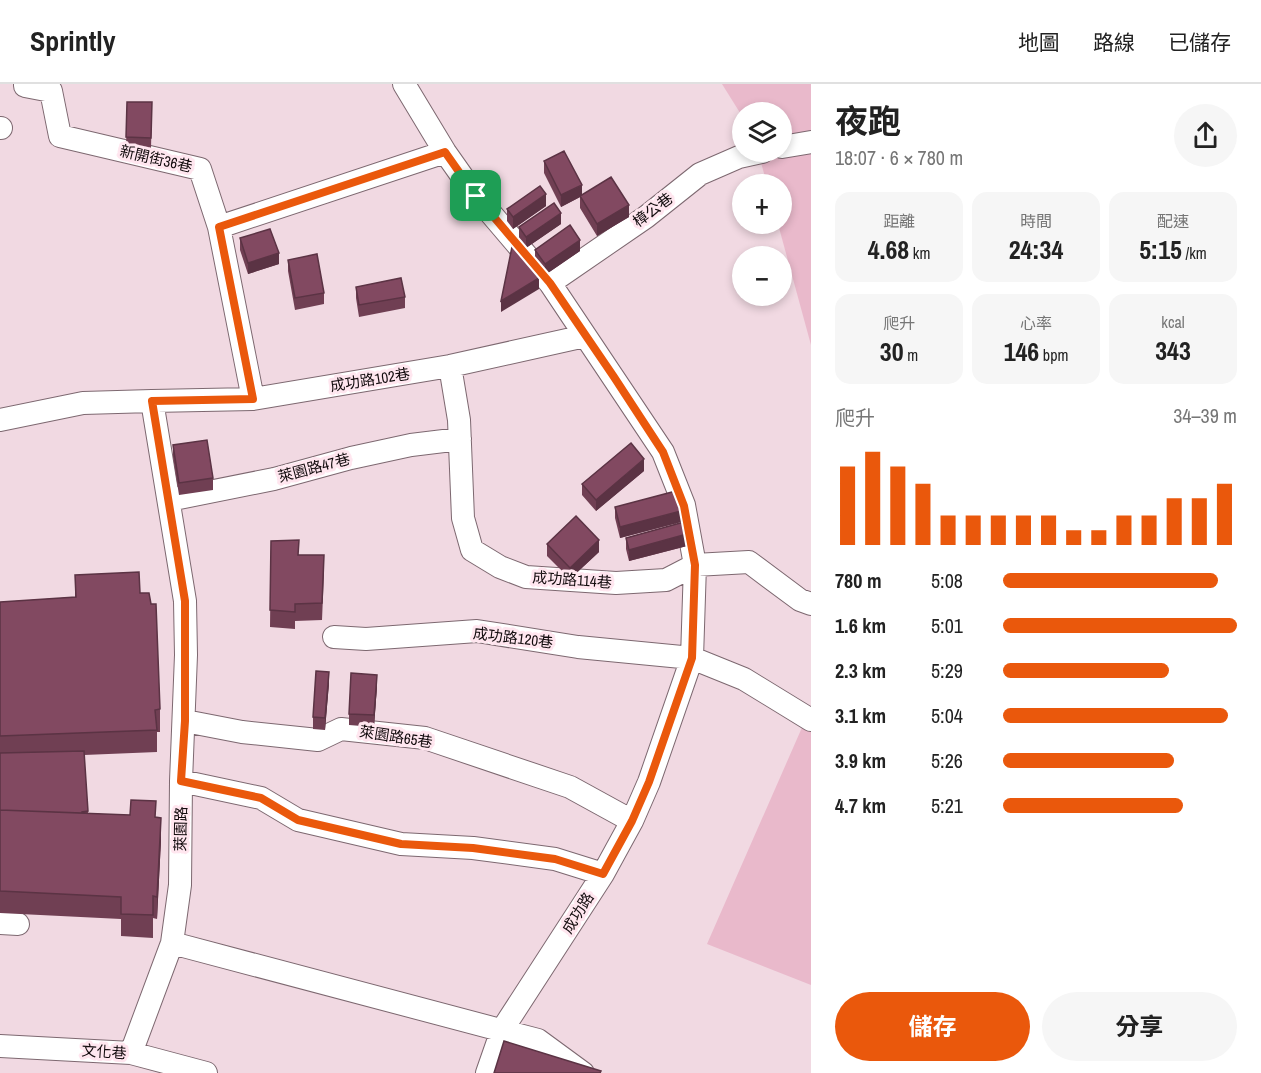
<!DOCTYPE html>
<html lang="zh-TW">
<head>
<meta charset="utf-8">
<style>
  body { margin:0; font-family:"Archivo Narrow","Noto Sans TC",sans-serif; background:#f6f6f6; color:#222; height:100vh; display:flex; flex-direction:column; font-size:22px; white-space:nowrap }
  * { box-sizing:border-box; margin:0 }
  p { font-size:20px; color:#767676 }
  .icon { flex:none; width:33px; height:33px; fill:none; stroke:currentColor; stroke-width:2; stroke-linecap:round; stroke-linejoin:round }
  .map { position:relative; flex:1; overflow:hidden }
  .side { display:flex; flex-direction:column; background:#fff; width:450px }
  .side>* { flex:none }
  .buttons { position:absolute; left:732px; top:18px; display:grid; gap:12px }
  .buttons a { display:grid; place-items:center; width:60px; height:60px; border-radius:50%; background:#fff; box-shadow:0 3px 9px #0003; font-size:30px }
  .pin { position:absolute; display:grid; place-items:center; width:51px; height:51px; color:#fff; margin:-26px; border-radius:12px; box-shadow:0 3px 9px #0006 }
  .round { display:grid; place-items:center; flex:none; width:63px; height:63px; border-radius:32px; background:#f6f6f6 }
  .summary { display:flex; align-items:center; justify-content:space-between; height:102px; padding:0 24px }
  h1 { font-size:33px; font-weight:700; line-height:45px }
  .stats { display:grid; grid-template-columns:repeat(3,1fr); gap:9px; height:102px; padding:6px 24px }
  .stats div { display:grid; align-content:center; border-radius:15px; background:#f6f6f6; text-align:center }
  .stats b { font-size:26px; font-weight:700 }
  .stats small { font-size:16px; font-weight:400 }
  .stats p { font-size:16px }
  .chart { height:168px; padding:12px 24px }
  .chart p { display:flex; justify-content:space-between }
  .chart svg { width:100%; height:108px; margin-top:6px; stroke:#ea580c; stroke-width:6 }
  .cta { display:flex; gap:12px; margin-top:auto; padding:12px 24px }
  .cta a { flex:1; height:69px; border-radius:36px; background:#ea580c; color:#fff; font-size:24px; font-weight:700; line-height:69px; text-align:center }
  .cta a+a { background:#f6f6f6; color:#222 }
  ul { padding:0 24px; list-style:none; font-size:20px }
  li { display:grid; grid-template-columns:96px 72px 1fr; align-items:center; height:45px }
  li i { height:15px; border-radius:8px; background:#ea580c }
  header { display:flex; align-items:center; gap:36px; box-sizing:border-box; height:84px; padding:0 30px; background:#fff; border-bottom:2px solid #e0e0e0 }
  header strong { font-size:28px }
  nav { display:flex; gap:33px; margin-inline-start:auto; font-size:21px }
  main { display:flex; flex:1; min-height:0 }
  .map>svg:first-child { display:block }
  .green { fill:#e9b9cb }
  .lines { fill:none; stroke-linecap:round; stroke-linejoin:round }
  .minor-casing { stroke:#7d6870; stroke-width:24 }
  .minor { stroke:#fff; stroke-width:22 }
  .wall { fill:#703f53 }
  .shaded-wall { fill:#5b3344 }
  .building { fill:#824961; stroke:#5b3344; stroke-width:1.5 }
  .route-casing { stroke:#fff; stroke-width:12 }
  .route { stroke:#ea580c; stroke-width:8 }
  .labels { text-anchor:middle; stroke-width:6; stroke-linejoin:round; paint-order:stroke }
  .street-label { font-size:15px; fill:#120b0d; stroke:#ffe6ef }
</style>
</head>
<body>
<header>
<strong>Sprintly</strong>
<nav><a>地圖</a><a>路線</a><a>已儲存</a></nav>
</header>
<main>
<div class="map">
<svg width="811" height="989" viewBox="0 0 811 989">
  <rect width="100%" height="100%" fill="#f1d9e2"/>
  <path class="green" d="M722,0H811V261L778,140H782V100H767L758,68H782V28H742V32Z
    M811,623V901L707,860Z"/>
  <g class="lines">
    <g class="minor-casing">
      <path id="minor" d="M25,0V2L51,7L60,52L200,85L219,143L253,315
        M404,0L445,68L476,112L550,199L663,368L684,421L695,481L692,574L649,698L632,737L603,790L502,946L487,989
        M0,44H1
        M782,63L811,58
        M219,143L445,68
        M550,199L646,133L700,90L739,73L762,68
        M450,282L459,336L463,434L472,466L500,483L526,493L616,499L666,496L695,481L749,478L800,516L811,520
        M152,317L253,315L450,282L585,252
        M0,336L83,319L152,317L185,517L186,571L181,697L180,801L172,859L538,956L583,989
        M169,416L274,395L351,374L411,361L460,355
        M334,553L366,555L477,547L578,563L692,574L744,595L811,636
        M185,637L242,648L318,656L341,645L425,654L570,703L632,737
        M181,697L261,714L298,736L401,760L473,764L555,775L603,790
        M0,839L18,840
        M0,962L131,969L206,989
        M131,969L172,859"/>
    </g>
    <use href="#minor" class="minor"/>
  </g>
  <path class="wall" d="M127,18H152L151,65H126Z
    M544,77L582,111L629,133L597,152L580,124V113L561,123L544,89Z
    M546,122L513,145L507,137V125Z
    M561,140L526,164L519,155V143Z
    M240,154L279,180L248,190L240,166Z
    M535,166L580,167L545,191L535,177Z
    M288,176L324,209V220L295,226L288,187Z
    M356,203L405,213V224L359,233L356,214Z
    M173,361L213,394V406L179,411L173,373Z
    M644,387L596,427L582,411V400Z
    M615,423L681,438L620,454L615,434Z
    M626,454L687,462L629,477L626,465Z
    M271,457L299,471L324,488L322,536L295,537V545L270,543Z
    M547,460L599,468L570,495L547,472Z
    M75,491L140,509L160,625V648H157V668L84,671L88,729L156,734L161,756L157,835L153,834V854L121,852V835L0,829V518L75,513Z
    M329,599L325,646L313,645V633Z
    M377,602L374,643L349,641V630Z"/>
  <path class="shaded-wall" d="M582,101V112L561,123V111Z
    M546,110V122L513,145V133Z
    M629,121V133L597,152V140Z
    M561,129V140L526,164V153Z
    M580,156V167L545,191V180Z
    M279,169V180L248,190V179Z
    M539,194V205L501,228V217Z
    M644,375V387L596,427V416Z
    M681,427V438L620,454V443Z
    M687,450V462L629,477V466Z
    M599,456V468L570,495V484Z
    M329,588V599L325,646V634Z
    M377,591V602L374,643V631Z
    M161,734V756L157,835V813Z"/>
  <path class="building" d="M127,18H152L151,54L126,53Z
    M564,67L582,101L561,111L544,77Z
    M611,93L629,121L597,140L580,112Z
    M540,102L546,110L513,133L507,125Z
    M554,119L561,129L526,153L519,143Z
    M570,141L580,156L545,180L535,166Z
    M270,145L279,169L248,179L240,154Z
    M514,153L539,194L501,217Z
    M317,170L324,209L295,214L288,176Z
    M401,194L405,213L359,221L356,203Z
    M207,356L213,394L179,399L173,361Z
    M631,359L644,375L596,416L582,400Z
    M676,407L681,427L620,443L615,423Z
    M576,432L599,456L570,484L547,460Z
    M684,438L687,450L629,466L626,454Z
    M299,456L298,471H324L322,519L295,520V528L270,526L271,457Z
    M139,488L140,509H149L151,520H156L160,625L155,626L157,646L0,652V518L76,513L75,491Z
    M316,587L329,588L325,634L313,633Z
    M351,589L377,591L374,631L349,630Z
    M84,667L88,727L82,728V729L0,726V669Z
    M131,716L156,717L155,733L161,734L157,813L153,812V831L121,830V813L0,807V726L130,731Z
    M504,957L601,987L600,989H494Z"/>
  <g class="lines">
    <g class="route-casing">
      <path id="route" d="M445,68L476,112L550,199L614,293L663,368L684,422L695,481L692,574L649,698L632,737L603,790L555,775L473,764L401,760L298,736L261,714L181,697L185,637V517L152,317L253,315L219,143Z"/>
    </g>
    <use href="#route" class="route"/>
  </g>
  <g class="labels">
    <g class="street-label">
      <text transform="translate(156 75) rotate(13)" y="5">新開街36巷</text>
      <text transform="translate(653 126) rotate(-37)" y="5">樟公巷</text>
      <text transform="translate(370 296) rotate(-9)" y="5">成功路102巷</text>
      <text transform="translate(314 384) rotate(-15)" y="5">萊園路47巷</text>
      <text transform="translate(572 496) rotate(4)" y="5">成功路114巷</text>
      <text transform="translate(513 554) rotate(7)" y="5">成功路120巷</text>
      <text transform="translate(396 653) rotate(9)" y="5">萊園路65巷</text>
      <text transform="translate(181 745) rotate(-89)" y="5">萊園路</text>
      <text transform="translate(578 829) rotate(-58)" y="5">成功路</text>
      <text transform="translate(104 968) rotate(4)" y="5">文化巷</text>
    </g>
  </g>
</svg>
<div class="buttons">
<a><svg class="icon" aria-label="layers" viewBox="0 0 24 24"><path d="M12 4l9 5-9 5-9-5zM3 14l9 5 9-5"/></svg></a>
<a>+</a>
<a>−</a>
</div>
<div class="pin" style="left:476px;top:112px;background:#1e9e55"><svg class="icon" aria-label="arrive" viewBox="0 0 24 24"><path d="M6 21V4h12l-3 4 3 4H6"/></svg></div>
</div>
<section class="side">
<div class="summary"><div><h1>夜跑</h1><p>18:07 · 6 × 780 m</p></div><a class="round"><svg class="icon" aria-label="share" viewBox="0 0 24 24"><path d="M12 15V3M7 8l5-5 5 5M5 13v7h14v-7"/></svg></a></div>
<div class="stats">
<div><p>距離</p><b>4.68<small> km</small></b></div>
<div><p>時間</p><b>24:34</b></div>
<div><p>配速</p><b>5:15<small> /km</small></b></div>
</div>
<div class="stats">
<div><p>爬升</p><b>30<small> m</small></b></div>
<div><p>心率</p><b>146<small> bpm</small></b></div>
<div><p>kcal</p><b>343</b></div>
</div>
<div class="chart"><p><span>爬升</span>34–39 m</p>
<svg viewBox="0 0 160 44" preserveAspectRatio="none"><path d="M5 44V12M15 44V6M25 44V12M35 44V19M45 44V32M55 44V32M65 44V32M75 44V32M85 44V32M95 44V38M105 44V38M115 44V32M125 44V32M135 44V25M145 44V25M155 44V19"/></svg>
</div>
<ul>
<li><b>780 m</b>5:08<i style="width:92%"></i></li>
<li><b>1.6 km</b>5:01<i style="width:100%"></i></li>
<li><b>2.3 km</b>5:29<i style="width:71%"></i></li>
<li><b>3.1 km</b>5:04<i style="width:96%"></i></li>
<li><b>3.9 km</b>5:26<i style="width:73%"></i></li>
<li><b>4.7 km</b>5:21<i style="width:77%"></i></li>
</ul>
<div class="cta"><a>儲存</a><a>分享</a></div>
</section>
</main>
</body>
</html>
